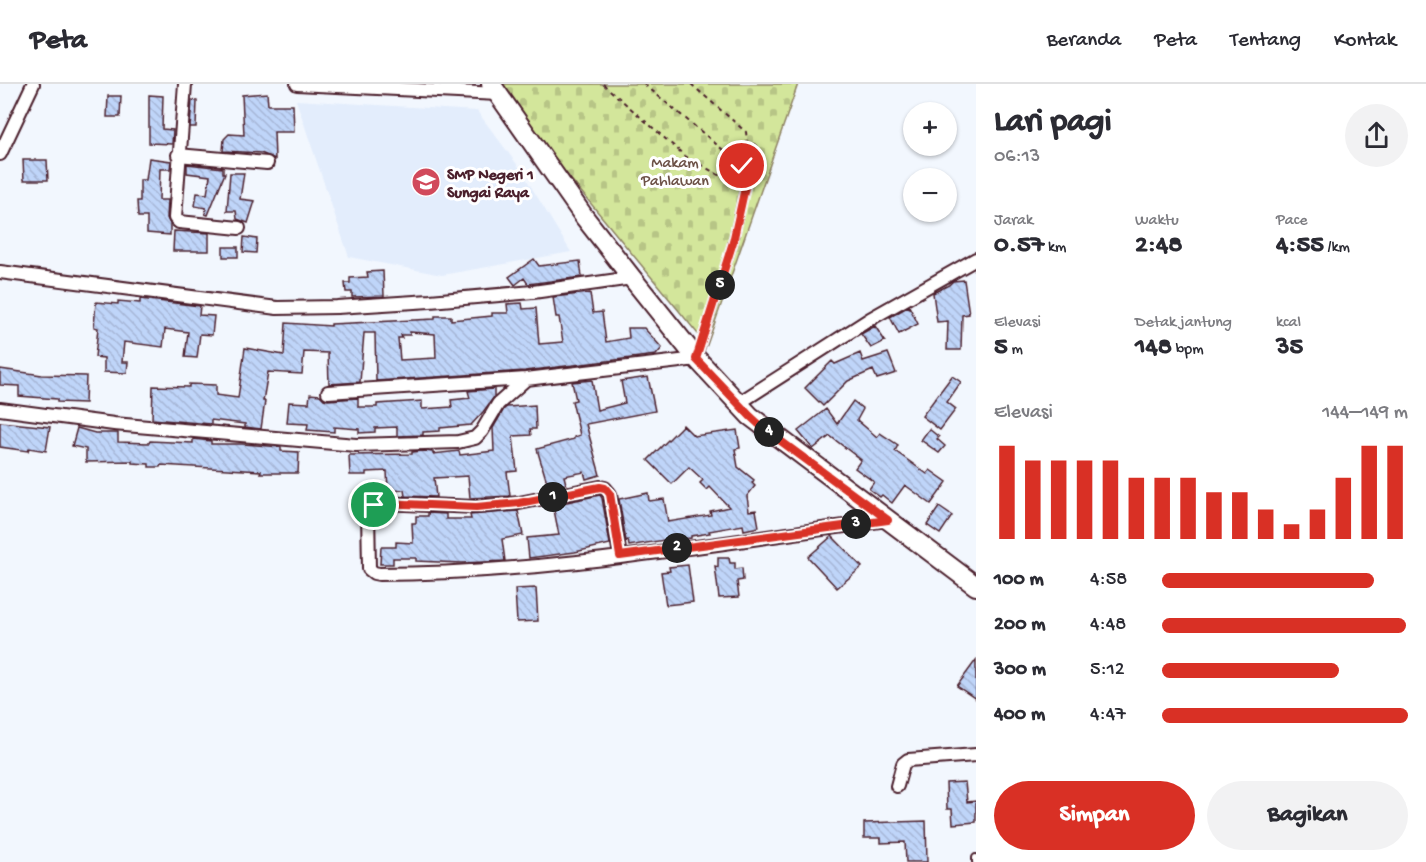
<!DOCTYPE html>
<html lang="id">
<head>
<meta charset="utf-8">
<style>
  body { margin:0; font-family:"Gochi Hand",sans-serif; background:#f2f2f3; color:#2b2b33; height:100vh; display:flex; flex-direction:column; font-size:22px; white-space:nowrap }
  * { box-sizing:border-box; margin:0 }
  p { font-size:20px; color:#7c7c81 }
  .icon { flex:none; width:33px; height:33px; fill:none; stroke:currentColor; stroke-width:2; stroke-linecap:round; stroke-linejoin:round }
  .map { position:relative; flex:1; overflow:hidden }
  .panel { display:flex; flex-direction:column; background:#fff; width:450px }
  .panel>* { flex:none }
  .buttons { position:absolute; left:903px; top:18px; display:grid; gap:12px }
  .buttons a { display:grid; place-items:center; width:54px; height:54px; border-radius:50%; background:#fff; box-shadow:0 2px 4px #0004; font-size:30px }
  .pin { position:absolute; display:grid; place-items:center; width:51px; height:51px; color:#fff; margin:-26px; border:3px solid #fff; border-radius:50%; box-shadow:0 2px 6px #0007 }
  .km { position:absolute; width:30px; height:30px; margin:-15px; border-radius:50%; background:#222; color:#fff; font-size:16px; line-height:30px; text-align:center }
  .round { display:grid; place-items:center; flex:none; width:63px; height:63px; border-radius:32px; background:#f2f2f3 }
  .head { display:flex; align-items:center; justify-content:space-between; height:102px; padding:0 18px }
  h1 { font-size:33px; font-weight:700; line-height:45px }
  .figures { display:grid; grid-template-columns:repeat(3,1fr); gap:9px; height:102px; padding:6px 18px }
  .figures div { display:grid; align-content:center }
  .figures b { font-size:26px; font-weight:700 }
  .figures small { font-size:16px; font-weight:400 }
  .figures p { font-size:16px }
  .chart { height:168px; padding:12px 18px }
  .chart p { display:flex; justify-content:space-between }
  .chart svg { width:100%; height:108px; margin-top:6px; stroke:#d93025; stroke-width:6 }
  .action { display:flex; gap:12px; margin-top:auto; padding:12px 18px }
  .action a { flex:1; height:69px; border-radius:36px; background:#d93025; color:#fff; font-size:24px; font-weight:700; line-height:69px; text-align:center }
  .action a+a { background:#f2f2f3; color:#2b2b33 }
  ul { padding:0 18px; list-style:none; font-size:20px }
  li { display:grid; grid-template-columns:96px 72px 1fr; align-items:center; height:45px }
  li i { height:15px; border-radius:8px; background:#d93025 }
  header { display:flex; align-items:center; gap:36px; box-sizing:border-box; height:84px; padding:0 30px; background:#fff; border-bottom:2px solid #e1e1e2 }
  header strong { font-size:28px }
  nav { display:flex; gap:33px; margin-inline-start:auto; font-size:21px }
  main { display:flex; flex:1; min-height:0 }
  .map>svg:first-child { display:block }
  .built { fill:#e3edfc }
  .cemetery { fill:url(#cemetery-stones); stroke:#8e8263; stroke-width:1.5 }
  .building { fill:url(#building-back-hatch); stroke:#4a1f2b; stroke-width:1.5; fill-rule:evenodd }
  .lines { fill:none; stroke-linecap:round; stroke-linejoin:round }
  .service-casing { stroke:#4a1f2b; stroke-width:10 }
  .minor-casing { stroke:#4a1f2b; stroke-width:16 }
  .secondary-casing { stroke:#4a1f2b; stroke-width:22 }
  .path { stroke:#4a1f2b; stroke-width:2; stroke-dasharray:4.5 4.5; stroke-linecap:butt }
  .service { stroke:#fff; stroke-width:6 }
  .minor { stroke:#fff; stroke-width:12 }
  .secondary { stroke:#fff; stroke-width:18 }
  .route-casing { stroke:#fff; stroke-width:12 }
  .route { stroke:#d93025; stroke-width:8 }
  .labels { text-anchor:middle; stroke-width:6; stroke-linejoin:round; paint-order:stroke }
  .park-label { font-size:16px; fill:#6c5147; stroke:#fff }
  .poi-label { font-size:16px; font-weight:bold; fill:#4a1f2b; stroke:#fff; text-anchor:start }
</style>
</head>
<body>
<header>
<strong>Peta</strong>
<nav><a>Beranda</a><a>Peta</a><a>Tentang</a><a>Kontak</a></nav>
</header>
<main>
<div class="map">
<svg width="976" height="778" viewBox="0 0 976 778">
  <defs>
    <pattern id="cemetery-stones" width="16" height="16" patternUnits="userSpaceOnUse" patternTransform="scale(1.5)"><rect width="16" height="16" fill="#d3e69b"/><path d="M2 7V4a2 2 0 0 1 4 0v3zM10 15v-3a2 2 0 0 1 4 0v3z" fill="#b7c586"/></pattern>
    <pattern id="building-back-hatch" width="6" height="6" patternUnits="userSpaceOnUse" patternTransform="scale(1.5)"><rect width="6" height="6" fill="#bfd5f9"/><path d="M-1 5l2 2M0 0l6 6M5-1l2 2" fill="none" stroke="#a6b6d6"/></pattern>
  </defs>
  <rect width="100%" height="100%" fill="#f2f7fe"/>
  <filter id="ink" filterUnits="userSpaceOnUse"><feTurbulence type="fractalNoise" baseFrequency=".0167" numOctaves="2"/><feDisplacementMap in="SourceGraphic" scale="12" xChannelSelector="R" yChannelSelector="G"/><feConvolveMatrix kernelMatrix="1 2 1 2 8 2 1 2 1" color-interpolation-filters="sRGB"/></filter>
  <g filter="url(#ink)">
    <path class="built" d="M296,16L477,27L519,83L571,168L442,191L349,173Z"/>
    <path class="cemetery" d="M501,0H798L707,261L546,65Z"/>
    <path class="building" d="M267,9L268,21H293L294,48H274L275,75L261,69L223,67L224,55L229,50L244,51L242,11Z
      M149,11L163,12L162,45L173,46L172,60L149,59Z
      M108,12H121L120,33H107Z
      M192,16L197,17L196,43H190Z
      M149,74L171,77L170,85H160L159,116H168L167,134L170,140V151L147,149V133H138L137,117H140V96H146Z
      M23,76H47L48,96H24Z
      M187,80L223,84V89H225L208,131L205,130L206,124L195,122L197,109L207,110L210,92L187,89Z
      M230,89H244L240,115L255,117L248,139L237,135L236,127H227Z
      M174,147L209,149V167H173Z
      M244,153L257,155L256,169L243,168Z
      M223,163H238V173H223Z
      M534,175L539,182L580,177L582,193L528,200L524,194L515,201L509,193Z
      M383,187L384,212L352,213V208H346L345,199H350V194L368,193L367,188Z
      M964,196L969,230L962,231L961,266H947L948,237L937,238L933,209L949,201L953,197Z
      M590,209L593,229L602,228L606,258L629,254L628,244H644L662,264L656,271L525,287L376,297L375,249H364L360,298L329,300L328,269L304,268L302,290L268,288L263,317H265L261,345L245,343V340L211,336V340L152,335L153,302L189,303V300L216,301V311L238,314L245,264L284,271L286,239L331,242V240L435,235V232H451V236L492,232V229H508L507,220L522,219L523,225L536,224L539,260L563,258L559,233H556L553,213ZM410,248L435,250L436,274L400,276L398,254H402L401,251H410Z
      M140,215L200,222L199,231L214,232L212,251L200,250L197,274L185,273L188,248L165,245L163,263L124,258L122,278H128L127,289L104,288V274L95,273L98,244L94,243L96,218L118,220V217L140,219Z
      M909,222L918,240L899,250L890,233Z
      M875,242L885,257L871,264L861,250Z
      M860,269L863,277L888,269L896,289L877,295L873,286L848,297L823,322L805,304L832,277L835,280Z
      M0,285L42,291L86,292L85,319L57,318V315L19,312V302L0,301Z
      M952,292L961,298L947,318L956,325L940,346L922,332Z
      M648,293L655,327L586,340L600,391L586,395L584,388L564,392L566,400L549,405L537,365L574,355V353L580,351L572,317L576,316L572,298L592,296L597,326L625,319L621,297Z
      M494,305V313L483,328L471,341L440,344V347L423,348V351L397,352V343L375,344V348L359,349V345L334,343V348L307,346L308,340L287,339L289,318L309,319L310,310L320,311L324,315L328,316L358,314V323H377V320L422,317V325L452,323L451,316L470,314L468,307Z
      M853,317L863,325L857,336L877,353L880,349L898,361L895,367L927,390L930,386L947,398L931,420L905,401L892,419L882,411L880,413L869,405L874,398L855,384L861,376L830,352L813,365L798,347L826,325L837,340Z
      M535,321L536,345H530L531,351L513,352L517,387L507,388L510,412L470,414L468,392L434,394L436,413L405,412L404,406L388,407L387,387L366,388V391H350L349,371L412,370V368L424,367L433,368V370L459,367L460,371L494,367L493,344L504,325L507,323Z
      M0,338L50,343L46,367L29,364L28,367L0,363Z
      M683,341L694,352L737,346L740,364L735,365L738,383L754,396L752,399L755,402L747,412L749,427L756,426L759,443L744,446L743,441L709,447L710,449L691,452V454L677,456L676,454L629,462L628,456L626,457L619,415L648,409L649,417L664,415L668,438L711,431L710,427L729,423L710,403L707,406L700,399L703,396L689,383L672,400L648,376Z
      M77,344L95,349H118V358L149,359L150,357L193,359V355L211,357V360H243L281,363V367L299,368L298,389H260L261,387L244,386L161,381L160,383H149V380L132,379V377L86,378V365L72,362Z
      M929,345L939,353L937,355L945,362L939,369L921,356Z
      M600,411L602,414L610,460L575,468L529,474L527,454L559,451L553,421Z
      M939,423L952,432L940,450L927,441Z
      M518,427L523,451L502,455L505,477L462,479L416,477V474H393V480H380L381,463H396V458L413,459L412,439H416V432H428V429L446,430V435H471L470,431Z
      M832,452L862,483L837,504L808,473Z
      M718,474H729L730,479H735V485L742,484L743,496L737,497L739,513L719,514L715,482L718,483Z
      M688,481L693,518L666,521L661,488L670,487L669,483Z
      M536,504L538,537L517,538L515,505Z
      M976,576V615L957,602Z
      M965,698L967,718L976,717V738L953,740L952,725H947L946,699Z
      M926,737L927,778H906L905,758L881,759V754H864V739Z"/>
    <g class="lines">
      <g class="service-casing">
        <path id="service" d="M698,272L733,158L753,64
          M976,778V774"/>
      </g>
      <g class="minor-casing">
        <path id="minor" d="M185,0L175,134L179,138L239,144
          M297,0L498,10
          M0,70L33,0
          M178,71L267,79
          M0,188L277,224L337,223L430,217L533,208L632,194
          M328,308L526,295
          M739,319L870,235L976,175
          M0,325L114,340L356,361L458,358L475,354L482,347L498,320L526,295L697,275
          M620,472L610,410L605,404L600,403L519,419L476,423L381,419L374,421L368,426L369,485L374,489L379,490C550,490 720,458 888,436
          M897,702L903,680L908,676L976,671"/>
      </g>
      <g class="secondary-casing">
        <path id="secondary" d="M491,0L585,134L632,194L697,275L750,332L976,502"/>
      </g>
      <path class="path" d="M603,0L685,72L724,94L739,91
        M644,0L740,80
        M691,0L746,48L747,57"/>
      <use href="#service" class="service"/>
      <use href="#minor" class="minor"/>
      <use href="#secondary" class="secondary"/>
    </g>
  </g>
  <g class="lines" filter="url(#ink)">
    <g class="route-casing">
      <path id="route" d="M374,421L381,419L476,423L519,419L600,403L605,404L610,410L620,472L888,436L763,344L750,332L696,275L733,158L748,90L740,91L742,82"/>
    </g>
    <use href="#route" class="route"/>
  </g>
  <defs>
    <g id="school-disc" transform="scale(1.5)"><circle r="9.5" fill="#d1495b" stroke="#fff"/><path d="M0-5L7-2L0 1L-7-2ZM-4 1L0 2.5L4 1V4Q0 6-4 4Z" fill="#fff"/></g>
  </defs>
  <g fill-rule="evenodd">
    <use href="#school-disc" x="426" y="98"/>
  </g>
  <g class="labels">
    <g class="park-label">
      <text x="675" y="83">Makam<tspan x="675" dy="18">Pahlawan</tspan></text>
    </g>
    <g class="poi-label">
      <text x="447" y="95">SMP Negeri 1<tspan x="447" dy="18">Sungai Raya</tspan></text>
    </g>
  </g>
</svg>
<div class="buttons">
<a>+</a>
<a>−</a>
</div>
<div class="pin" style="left:374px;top:421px;background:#1e9e55"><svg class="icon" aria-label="arrive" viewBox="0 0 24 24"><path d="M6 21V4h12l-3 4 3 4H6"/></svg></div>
<div class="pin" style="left:742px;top:82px;background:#d93025"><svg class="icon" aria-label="check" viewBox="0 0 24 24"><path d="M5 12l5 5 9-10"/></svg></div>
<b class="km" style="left:553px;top:413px">1</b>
<b class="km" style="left:677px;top:464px">2</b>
<b class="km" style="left:856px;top:440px">3</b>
<b class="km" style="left:769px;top:348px">4</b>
<b class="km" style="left:720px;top:201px">5</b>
</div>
<section class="panel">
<div class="head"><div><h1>Lari pagi</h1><p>06:13</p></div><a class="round"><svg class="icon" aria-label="share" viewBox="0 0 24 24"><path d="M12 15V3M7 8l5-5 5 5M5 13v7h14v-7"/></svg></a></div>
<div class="figures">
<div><p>Jarak</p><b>0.57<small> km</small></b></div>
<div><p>Waktu</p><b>2:48</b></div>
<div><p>Pace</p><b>4:55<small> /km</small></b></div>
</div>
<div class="figures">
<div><p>Elevasi</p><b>5<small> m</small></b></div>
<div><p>Detak jantung</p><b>148<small> bpm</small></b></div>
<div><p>kcal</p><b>35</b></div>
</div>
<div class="chart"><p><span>Elevasi</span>144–149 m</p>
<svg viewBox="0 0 160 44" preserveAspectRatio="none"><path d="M5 44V6M15 44V12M25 44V12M35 44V12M45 44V12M55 44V19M65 44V19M75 44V19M85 44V25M95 44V25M105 44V32M115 44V38M125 44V32M135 44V19M145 44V6M155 44V6"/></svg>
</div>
<ul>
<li><b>100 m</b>4:58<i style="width:86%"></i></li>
<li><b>200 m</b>4:48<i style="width:99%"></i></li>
<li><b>300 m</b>5:12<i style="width:72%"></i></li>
<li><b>400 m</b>4:47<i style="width:100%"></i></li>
</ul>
<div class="action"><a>Simpan</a><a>Bagikan</a></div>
</section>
</main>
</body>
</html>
